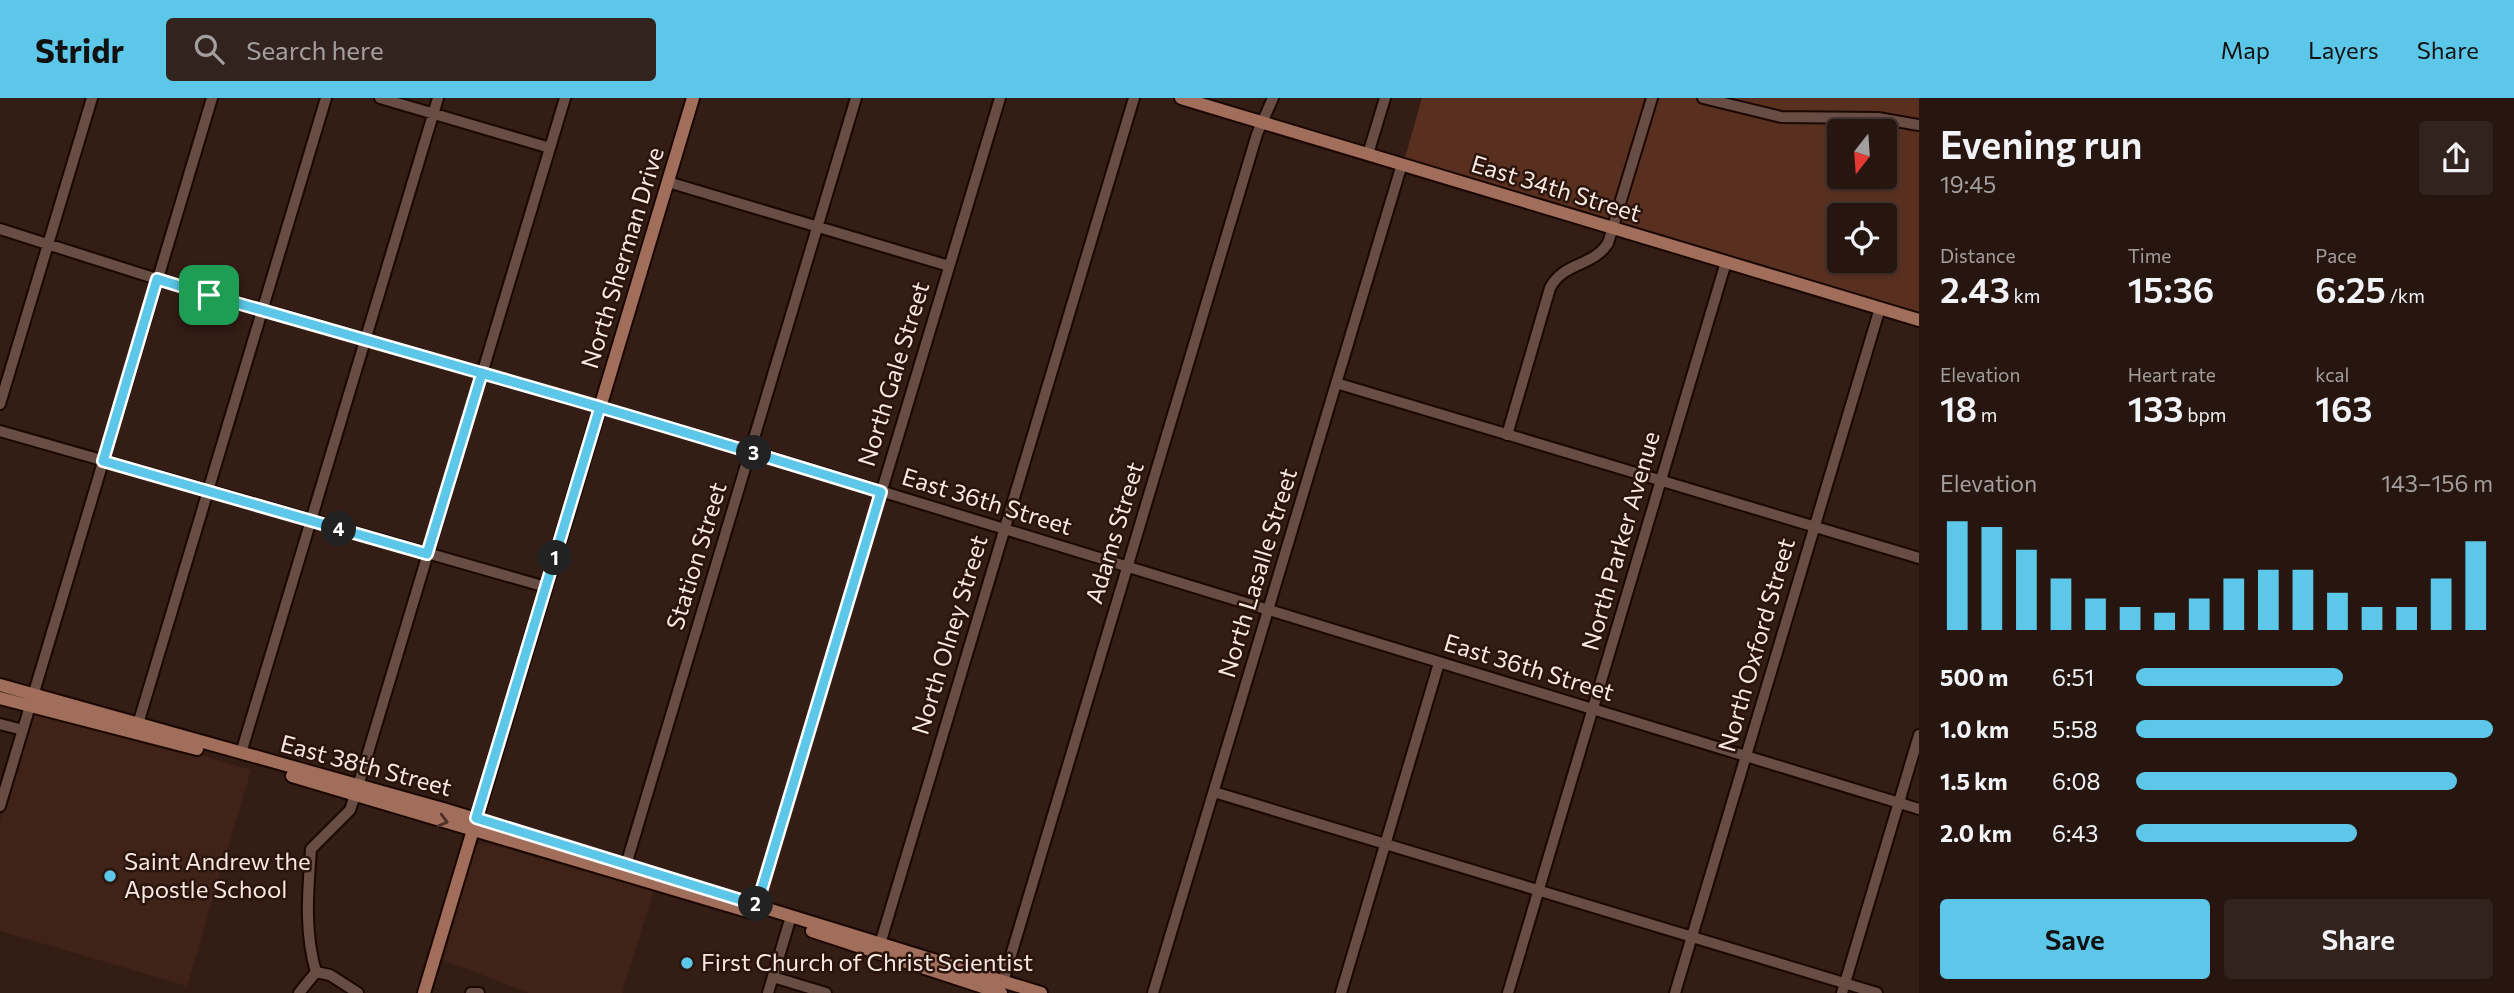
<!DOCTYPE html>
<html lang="en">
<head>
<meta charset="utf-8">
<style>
  body { margin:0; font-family:Commissioner,sans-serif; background:#33231e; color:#f1f3f6; height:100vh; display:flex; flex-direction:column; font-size:26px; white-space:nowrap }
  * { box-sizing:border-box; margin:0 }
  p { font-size:23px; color:#a49f9f }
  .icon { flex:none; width:38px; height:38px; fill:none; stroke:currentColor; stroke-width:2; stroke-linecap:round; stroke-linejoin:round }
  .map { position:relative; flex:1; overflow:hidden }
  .sheet { display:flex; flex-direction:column; background:#271610; width:595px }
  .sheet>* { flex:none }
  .needle { width:46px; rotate:197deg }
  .buttons { position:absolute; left:1827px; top:21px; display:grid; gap:14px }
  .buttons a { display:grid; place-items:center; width:70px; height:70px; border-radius:7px; background:#271610; box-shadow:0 2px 5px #0004,0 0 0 2px #433530; font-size:35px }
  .pin { position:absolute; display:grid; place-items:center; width:60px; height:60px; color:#fff; margin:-30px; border-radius:14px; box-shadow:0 4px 10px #0006 }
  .km { position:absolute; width:35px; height:35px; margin:-18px; border-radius:50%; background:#222; color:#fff; font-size:19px; line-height:35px; text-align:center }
  .round { display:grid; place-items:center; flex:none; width:74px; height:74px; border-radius:7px; background:#33231e }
  .overview { display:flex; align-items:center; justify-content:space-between; height:119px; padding:0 21px }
  h1 { font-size:38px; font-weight:600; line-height:52px }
  .figures { display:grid; grid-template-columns:repeat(3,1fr); gap:10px; height:119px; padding:7px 21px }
  .figures div { display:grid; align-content:center }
  .figures b { font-size:35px; font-weight:600 }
  .figures small { font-size:19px; font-weight:400 }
  .figures p { font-size:19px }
  .chart { height:196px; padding:14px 21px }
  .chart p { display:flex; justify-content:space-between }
  .chart svg { width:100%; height:126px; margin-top:7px; stroke:#5cc7e8; stroke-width:6 }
  .primary-button { display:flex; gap:14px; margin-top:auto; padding:14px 21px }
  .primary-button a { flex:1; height:80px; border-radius:7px; background:#5cc7e8; color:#111; font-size:28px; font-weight:600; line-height:80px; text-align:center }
  .primary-button a+a { background:#33231e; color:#f1f3f6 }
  ul { padding:0 21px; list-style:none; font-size:23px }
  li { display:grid; grid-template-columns:112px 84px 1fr; align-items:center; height:52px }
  li i { height:18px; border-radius:9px; background:#5cc7e8 }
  header { display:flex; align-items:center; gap:42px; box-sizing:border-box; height:98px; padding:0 35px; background:#5cc7e8; color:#111 }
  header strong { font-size:33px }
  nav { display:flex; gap:38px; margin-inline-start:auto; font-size:24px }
  .search { width:490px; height:63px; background:#33231e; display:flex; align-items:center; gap:18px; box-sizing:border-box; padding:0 24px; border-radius:7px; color:#a49f9f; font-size:26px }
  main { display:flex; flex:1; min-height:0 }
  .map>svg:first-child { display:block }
  .built { fill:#402318 }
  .green { fill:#593020; fill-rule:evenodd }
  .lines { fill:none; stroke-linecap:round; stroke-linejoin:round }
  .minor-casing { stroke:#1b0702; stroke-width:14 }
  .major-casing { stroke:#1b0702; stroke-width:16 }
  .minor { stroke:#674d43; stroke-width:10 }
  .major { stroke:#a16e5b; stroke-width:12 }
  .oneway { stroke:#4e2f24 }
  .route-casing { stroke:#fff; stroke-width:14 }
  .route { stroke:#5cc7e8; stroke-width:9 }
  .poi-dot { fill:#5cc7e8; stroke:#2a140c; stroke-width:2.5 }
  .labels { text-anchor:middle; stroke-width:5; stroke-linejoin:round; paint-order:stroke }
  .street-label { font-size:24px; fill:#f8e8e2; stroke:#2a140c }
  .poi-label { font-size:24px; fill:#f8e8e2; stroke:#2a140c; text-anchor:start }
</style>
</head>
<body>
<header>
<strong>Stridr</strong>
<div class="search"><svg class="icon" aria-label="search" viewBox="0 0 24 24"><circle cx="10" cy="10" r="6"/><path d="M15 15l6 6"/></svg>Search here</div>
<nav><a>Map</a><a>Layers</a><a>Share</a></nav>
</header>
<main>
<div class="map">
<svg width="1919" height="895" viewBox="0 0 1919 895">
  <rect width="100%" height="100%" fill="#341d15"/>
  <path class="built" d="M37,609L251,672L187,888L0,833V723L33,611Z
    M486,745L654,792L622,895H529L443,862L476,747Z"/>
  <path class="green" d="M1422,0H1919V214L1405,60ZM1839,33H1885V79H1839ZM1839,117H1885V163H1839Z"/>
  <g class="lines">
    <g class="minor-casing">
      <path id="minor" d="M380,0L550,50
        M1703,0L1781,19L1878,20L1919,27
        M1368,56L1385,0
        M668,84L949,168
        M0,131L157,181L600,309L802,369L1919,711
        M1336,285L1919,460
        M0,306L92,0
        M0,333L546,489
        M1507,337L1550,190C1563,164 1593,169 1608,145L1652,0
        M0,626L23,632
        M138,626L326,0
        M241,655L438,0
        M358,688L565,0
        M1214,694L1877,895
        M0,708L212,0
        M626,767L856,0
        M757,807L1000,0
        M880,846L1134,0
        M316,874C304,833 308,793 311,751L350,712L355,697
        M316,874L330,877L358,895
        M773,879L826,895
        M1003,884L1257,36L1273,0
        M299,895L316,874
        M471,895H479
        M768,895L789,825
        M1153,895L1402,66
        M1341,895L1439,565
        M1508,895L1726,164
        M1675,895L1880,210
        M1842,895L1919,637"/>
    </g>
    <g class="major-casing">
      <path id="major" d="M1181,0L1919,222
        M0,587L443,711L1041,895
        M0,600L197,651
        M292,678L754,815
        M812,833L1001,895
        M424,895L693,0"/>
    </g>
    <use href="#minor" class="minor"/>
    <use href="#major" class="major"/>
  </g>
  <defs><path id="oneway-chevron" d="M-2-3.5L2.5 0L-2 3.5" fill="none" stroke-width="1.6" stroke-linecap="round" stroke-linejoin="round" transform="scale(1.75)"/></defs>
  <use class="oneway" href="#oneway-chevron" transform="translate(443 723) rotate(15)"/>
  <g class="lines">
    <g class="route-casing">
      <path id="route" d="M209,197C339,235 470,271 600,309L476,720L757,807L881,394C748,353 615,313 482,275L427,456L103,363L157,181L209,197"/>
    </g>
    <use href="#route" class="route"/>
  </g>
  <g class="poi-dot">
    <circle cx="110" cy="778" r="7"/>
    <circle cx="687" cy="865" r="7"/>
  </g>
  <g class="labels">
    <g class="street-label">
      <text transform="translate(1556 91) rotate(17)" y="8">East 34th Street</text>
      <text transform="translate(623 160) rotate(-73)" y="8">North Sherman Drive</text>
      <text transform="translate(894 276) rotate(-73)" y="8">North Gale Street</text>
      <text transform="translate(987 404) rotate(17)" y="8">East 36th Street</text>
      <text transform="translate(1115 435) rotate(-73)" y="8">Adams Street</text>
      <text transform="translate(1621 443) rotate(-74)" y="8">North Parker Avenue</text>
      <text transform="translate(697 458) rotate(-73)" y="8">Station Street</text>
      <text transform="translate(1258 475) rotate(-73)" y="8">North Lasalle Street</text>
      <text transform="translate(950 537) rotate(-73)" y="8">North Olney Street</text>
      <text transform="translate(1757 547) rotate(-74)" y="8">North Oxford Street</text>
      <text transform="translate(1529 570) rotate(17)" y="8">East 36th Street</text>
      <text transform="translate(366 668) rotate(15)" y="8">East 38th Street</text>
    </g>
    <g class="poi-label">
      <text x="124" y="772">Saint Andrew the<tspan x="124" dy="28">Apostle School</tspan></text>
      <text x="701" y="873">First Church of Christ Scientist</text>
    </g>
  </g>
</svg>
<div class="buttons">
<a><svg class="needle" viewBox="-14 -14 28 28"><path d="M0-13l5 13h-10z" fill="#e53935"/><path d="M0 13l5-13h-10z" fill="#a49f9f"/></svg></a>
<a><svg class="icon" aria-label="locate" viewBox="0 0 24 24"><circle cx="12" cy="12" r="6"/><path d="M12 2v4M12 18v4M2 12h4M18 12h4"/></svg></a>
</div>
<div class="pin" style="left:209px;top:197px;background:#1e9e55"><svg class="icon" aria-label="arrive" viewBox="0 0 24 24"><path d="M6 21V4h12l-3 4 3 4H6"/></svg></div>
<b class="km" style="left:555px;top:460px">1</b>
<b class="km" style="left:756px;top:806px">2</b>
<b class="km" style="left:754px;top:355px">3</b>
<b class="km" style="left:339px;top:431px">4</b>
</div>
<section class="sheet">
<div class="overview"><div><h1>Evening run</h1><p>19:45</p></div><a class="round"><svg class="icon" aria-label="share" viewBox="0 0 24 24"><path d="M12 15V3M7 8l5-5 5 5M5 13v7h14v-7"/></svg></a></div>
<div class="figures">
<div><p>Distance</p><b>2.43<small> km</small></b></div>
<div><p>Time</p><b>15:36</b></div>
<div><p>Pace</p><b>6:25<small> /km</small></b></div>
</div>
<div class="figures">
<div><p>Elevation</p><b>18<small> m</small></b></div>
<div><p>Heart rate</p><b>133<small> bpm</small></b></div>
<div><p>kcal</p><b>163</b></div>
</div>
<div class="chart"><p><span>Elevation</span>143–156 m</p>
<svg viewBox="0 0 160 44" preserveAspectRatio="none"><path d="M5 44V6M15 44V8M25 44V16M35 44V26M45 44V33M55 44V36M65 44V38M75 44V33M85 44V26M95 44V23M105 44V23M115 44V31M125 44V36M135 44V36M145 44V26M155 44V13"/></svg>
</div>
<ul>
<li><b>500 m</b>6:51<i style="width:58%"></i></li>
<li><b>1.0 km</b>5:58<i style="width:100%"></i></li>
<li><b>1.5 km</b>6:08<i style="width:90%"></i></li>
<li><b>2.0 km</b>6:43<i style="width:62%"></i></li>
</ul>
<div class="primary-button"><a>Save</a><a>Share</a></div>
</section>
</main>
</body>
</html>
